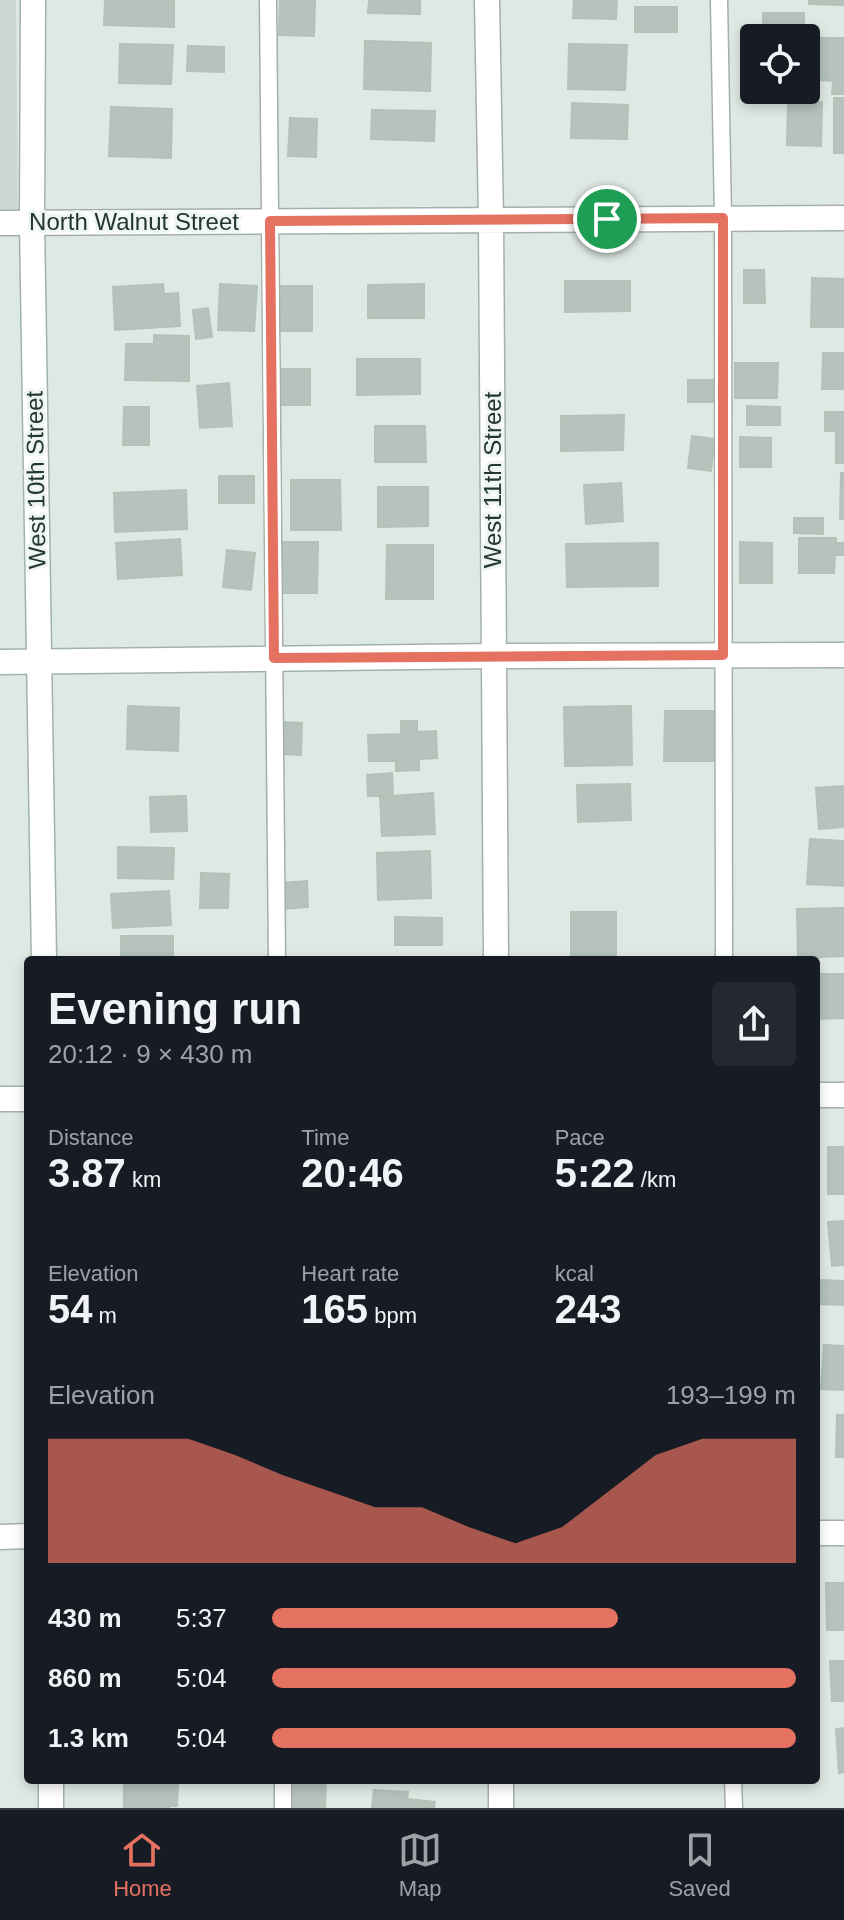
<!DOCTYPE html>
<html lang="en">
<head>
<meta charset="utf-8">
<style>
  body { margin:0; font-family:Arial,sans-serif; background:#242831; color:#f1f3f6; height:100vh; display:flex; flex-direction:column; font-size:30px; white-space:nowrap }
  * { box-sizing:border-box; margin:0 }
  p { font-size:26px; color:#9ea1a6 }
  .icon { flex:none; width:44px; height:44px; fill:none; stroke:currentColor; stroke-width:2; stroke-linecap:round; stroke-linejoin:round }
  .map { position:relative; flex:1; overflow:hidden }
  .details { position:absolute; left:24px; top:956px; width:796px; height:828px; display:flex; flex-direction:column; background:#171b24; border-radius:8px; box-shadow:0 4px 12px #0003 }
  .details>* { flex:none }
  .controls { position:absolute; left:740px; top:24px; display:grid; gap:16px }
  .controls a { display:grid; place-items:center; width:80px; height:80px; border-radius:8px; background:#171b24; box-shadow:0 4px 12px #0003; font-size:40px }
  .pin { position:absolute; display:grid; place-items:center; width:68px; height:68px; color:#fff; margin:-34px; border:4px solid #fff; border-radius:50%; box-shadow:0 2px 8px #0007 }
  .round { display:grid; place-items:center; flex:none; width:84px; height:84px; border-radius:8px; background:#242831 }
  .headline { display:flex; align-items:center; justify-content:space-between; height:136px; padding:0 24px }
  h1 { font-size:44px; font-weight:700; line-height:60px }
  .stats { display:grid; grid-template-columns:repeat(3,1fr); gap:12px; height:136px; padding:8px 24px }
  .stats div { display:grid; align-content:center }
  .stats b { font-size:40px; font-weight:700 }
  .stats small { font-size:22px; font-weight:400 }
  .stats p { font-size:22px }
  .chart { height:224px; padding:16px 24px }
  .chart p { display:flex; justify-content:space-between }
  .chart svg { width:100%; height:144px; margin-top:8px; fill:#e57161; opacity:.7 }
  ul { padding:0 24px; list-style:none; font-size:26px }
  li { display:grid; grid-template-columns:128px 96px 1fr; align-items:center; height:60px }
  li i { height:20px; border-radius:10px; background:#e57161 }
  .dock { display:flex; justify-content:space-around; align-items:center; height:112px; border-top:2px solid #363941; background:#171b24; font-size:22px; color:#9ea1a6 }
  .dock a { display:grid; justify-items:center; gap:4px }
  .dock .selected { color:#e57161 }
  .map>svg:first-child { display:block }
  .built { fill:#cdd8d2 }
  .building { fill:#b5c3bc; stroke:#b2c2b9; stroke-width:2 }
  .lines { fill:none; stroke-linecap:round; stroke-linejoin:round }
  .lane-casing { stroke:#a3b0a9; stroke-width:19 }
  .street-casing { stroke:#a3b0a9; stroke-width:27 }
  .secondary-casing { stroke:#9fb3aa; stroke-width:27 }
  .lane { stroke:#fff; stroke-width:16 }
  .street { stroke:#fff; stroke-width:24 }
  .secondary { stroke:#fff; stroke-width:24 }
  .route-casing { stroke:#fff; stroke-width:16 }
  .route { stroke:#e57161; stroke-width:10 }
  .labels { text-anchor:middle; stroke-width:6; stroke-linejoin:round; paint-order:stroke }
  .street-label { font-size:24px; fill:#22372f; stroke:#eff6f1 }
</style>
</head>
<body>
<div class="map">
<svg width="844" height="1808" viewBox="0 0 844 1808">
  <rect width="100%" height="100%" fill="#dfe9e3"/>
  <path class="built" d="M0,0H16L18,216H0Z"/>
  <path class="building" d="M105,0H174V27L104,25Z
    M280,0H315L314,36L279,35Z
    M369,0H420V14L368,13Z
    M574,0H617L616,19L573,18Z
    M809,0H844V5L809,4Z
    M635,7H677V32H635Z
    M763,13H804V34L763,33Z
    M819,38H844V94H832L833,81L819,80Z
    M365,41L431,43L430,91L364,89Z
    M120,44L173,45L171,84L119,83Z
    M569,44L627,45L625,90L568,89Z
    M188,46L224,47V72L187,71Z
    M795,90H810V102H822L821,146L787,145L788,102H794Z
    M834,98H844V153H834Z
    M572,103L628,105L627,139L571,138Z
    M111,107L172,109L171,158L109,156Z
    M372,110L435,111L434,141L371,139Z
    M290,118L317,119L316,157L288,156Z
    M744,270H764L765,303H744Z
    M812,278L844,279V327H811Z
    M565,281H630V311L565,312Z
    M163,284L164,294L178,293L180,326L115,330L113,287Z
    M220,284L257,286L254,331L218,330Z
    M424,284V318H368V285Z
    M277,286H312V331H277Z
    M208,308L212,337L196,339L193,310Z
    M154,335L189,336V381L125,380L126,344H154Z
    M823,353H844V389H822Z
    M357,359H420V394L357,395Z
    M735,363H778L777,398H735Z
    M278,369H310V405H278Z
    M688,380H714L713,402H688Z
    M229,383L232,426L200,428L197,386Z
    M747,406L780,407V425H747Z
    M124,407H149V445H123Z
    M825,412H844V463H836V431H825Z
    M624,415L623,450L561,451V416Z
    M375,426H425L426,462H375Z
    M692,436L715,439L711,471L688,468Z
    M740,437L771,438V467H740Z
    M841,473H844V519H840Z
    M219,476H254V503H219Z
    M291,480H340L341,530H291Z
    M621,483L623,521L586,524L584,485Z
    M378,487H428V526L378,527Z
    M186,490L187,529L115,532L114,493Z
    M794,518H823V534L794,533Z
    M799,538H836V543H844V555H835L834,573H799Z
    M180,539L182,575L118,579L116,543Z
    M280,542H318L317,593H280Z
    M740,542L772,543V583H740Z
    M658,543V586L567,587L566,544Z
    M387,545H433V599H386Z
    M227,550L255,553L251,590L223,587Z
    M128,706L179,708L178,751L127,749Z
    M631,706L632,765L565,766L564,707Z
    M665,711H718L717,761H664Z
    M401,721H417V732L436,731L437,758L419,759V770L396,771V761H369L368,735L401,734Z
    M283,722L302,723L301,755L282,754Z
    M392,773L393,795L368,796L367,775Z
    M630,784L631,820L578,822L577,785Z
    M844,786V827L819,829L816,788Z
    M433,793L435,834L382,836L380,797Z
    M186,796L187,831L151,832L150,797Z
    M810,839L844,841V886L807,884Z
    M118,847L174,848L173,879L118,878Z
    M430,851L431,898L378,900L377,853Z
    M201,873L229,874L228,908H200Z
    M307,881L308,907L282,909L281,883Z
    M169,891L171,925L113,928L111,894Z
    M844,908V956L798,958L797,909Z
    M571,912H616V955H571Z
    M395,917L442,918V945H395Z
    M121,936H173V960H121Z
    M816,974H844V1018L816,1019Z
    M828,1147H844V1194H828Z
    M844,1221V1265L832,1266L828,1222Z
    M820,1280L844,1281V1305L819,1304Z
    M824,1345L844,1346V1390L821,1389Z
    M837,1415H844V1457H836Z
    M826,1583H844V1630H827Z
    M830,1661H844V1701H832Z
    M844,1728V1772L839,1773L836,1729Z
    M288,1780H326L325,1808H287Z
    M124,1783L178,1784L177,1806H169V1808H124Z
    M374,1790L408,1792L407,1799L435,1802L434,1808H372Z"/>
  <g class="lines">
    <g class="lane-casing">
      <path id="lane" d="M268,0L277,960
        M719,0L723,218L724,960
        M283,1780V1808
        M733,1780L734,1808"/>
    </g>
    <g class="street-casing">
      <path id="street" d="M487,0L491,220L496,960
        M0,223L844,218
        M816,1095H844
        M0,1099H28
        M816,1533H844
        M0,1537L28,1536
        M501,1780V1808"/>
    </g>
    <g class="secondary-casing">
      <path id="secondary" d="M33,0L32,223L44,960
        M0,662L494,656L844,655
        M51,1780V1808"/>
    </g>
    <use href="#lane" class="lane"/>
    <use href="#street" class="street"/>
    <use href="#secondary" class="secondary"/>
  </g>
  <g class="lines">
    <g class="route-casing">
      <path id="route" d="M723,218V655L274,658L270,221Z"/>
    </g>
    <use href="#route" class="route"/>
  </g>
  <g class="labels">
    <g class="street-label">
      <text x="134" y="230">North Walnut Street</text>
      <text transform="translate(36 480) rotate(-91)" y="8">West 10th Street</text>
      <text transform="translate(493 480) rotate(-90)" y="8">West 11th Street</text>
    </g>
  </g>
</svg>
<div class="controls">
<a><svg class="icon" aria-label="locate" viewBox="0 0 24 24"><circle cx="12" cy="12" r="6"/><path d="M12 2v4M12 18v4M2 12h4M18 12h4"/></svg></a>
</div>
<div class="pin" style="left:607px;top:219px;background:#1e9e55"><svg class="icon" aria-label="arrive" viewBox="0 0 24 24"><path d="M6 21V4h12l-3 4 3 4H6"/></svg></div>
<section class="details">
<div class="headline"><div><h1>Evening run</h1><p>20:12 · 9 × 430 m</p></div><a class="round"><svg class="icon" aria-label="share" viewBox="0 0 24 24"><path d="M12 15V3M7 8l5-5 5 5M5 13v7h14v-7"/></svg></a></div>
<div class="stats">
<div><p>Distance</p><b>3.87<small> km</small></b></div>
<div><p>Time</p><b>20:46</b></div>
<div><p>Pace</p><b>5:22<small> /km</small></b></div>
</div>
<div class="stats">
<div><p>Elevation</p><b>54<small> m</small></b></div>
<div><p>Heart rate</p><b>165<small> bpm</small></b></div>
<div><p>kcal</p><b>243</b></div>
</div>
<div class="chart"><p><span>Elevation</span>193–199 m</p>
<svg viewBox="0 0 160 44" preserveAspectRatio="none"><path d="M0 44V6L10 6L20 6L30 6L40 11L50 17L60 22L70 27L80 27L90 33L100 38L110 33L120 22L130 11L140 6L150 6L160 6V44z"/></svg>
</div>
<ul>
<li><b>430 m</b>5:37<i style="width:66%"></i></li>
<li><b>860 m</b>5:04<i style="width:100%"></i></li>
<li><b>1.3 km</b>5:04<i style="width:100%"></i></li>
</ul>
</section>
</div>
<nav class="dock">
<a class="selected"><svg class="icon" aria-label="home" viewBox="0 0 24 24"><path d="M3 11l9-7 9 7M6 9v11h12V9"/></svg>Home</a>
<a><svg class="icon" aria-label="map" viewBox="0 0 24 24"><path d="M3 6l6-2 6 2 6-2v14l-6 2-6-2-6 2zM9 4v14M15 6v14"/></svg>Map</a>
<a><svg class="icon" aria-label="saved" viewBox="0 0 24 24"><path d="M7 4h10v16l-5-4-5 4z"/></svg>Saved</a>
</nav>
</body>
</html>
